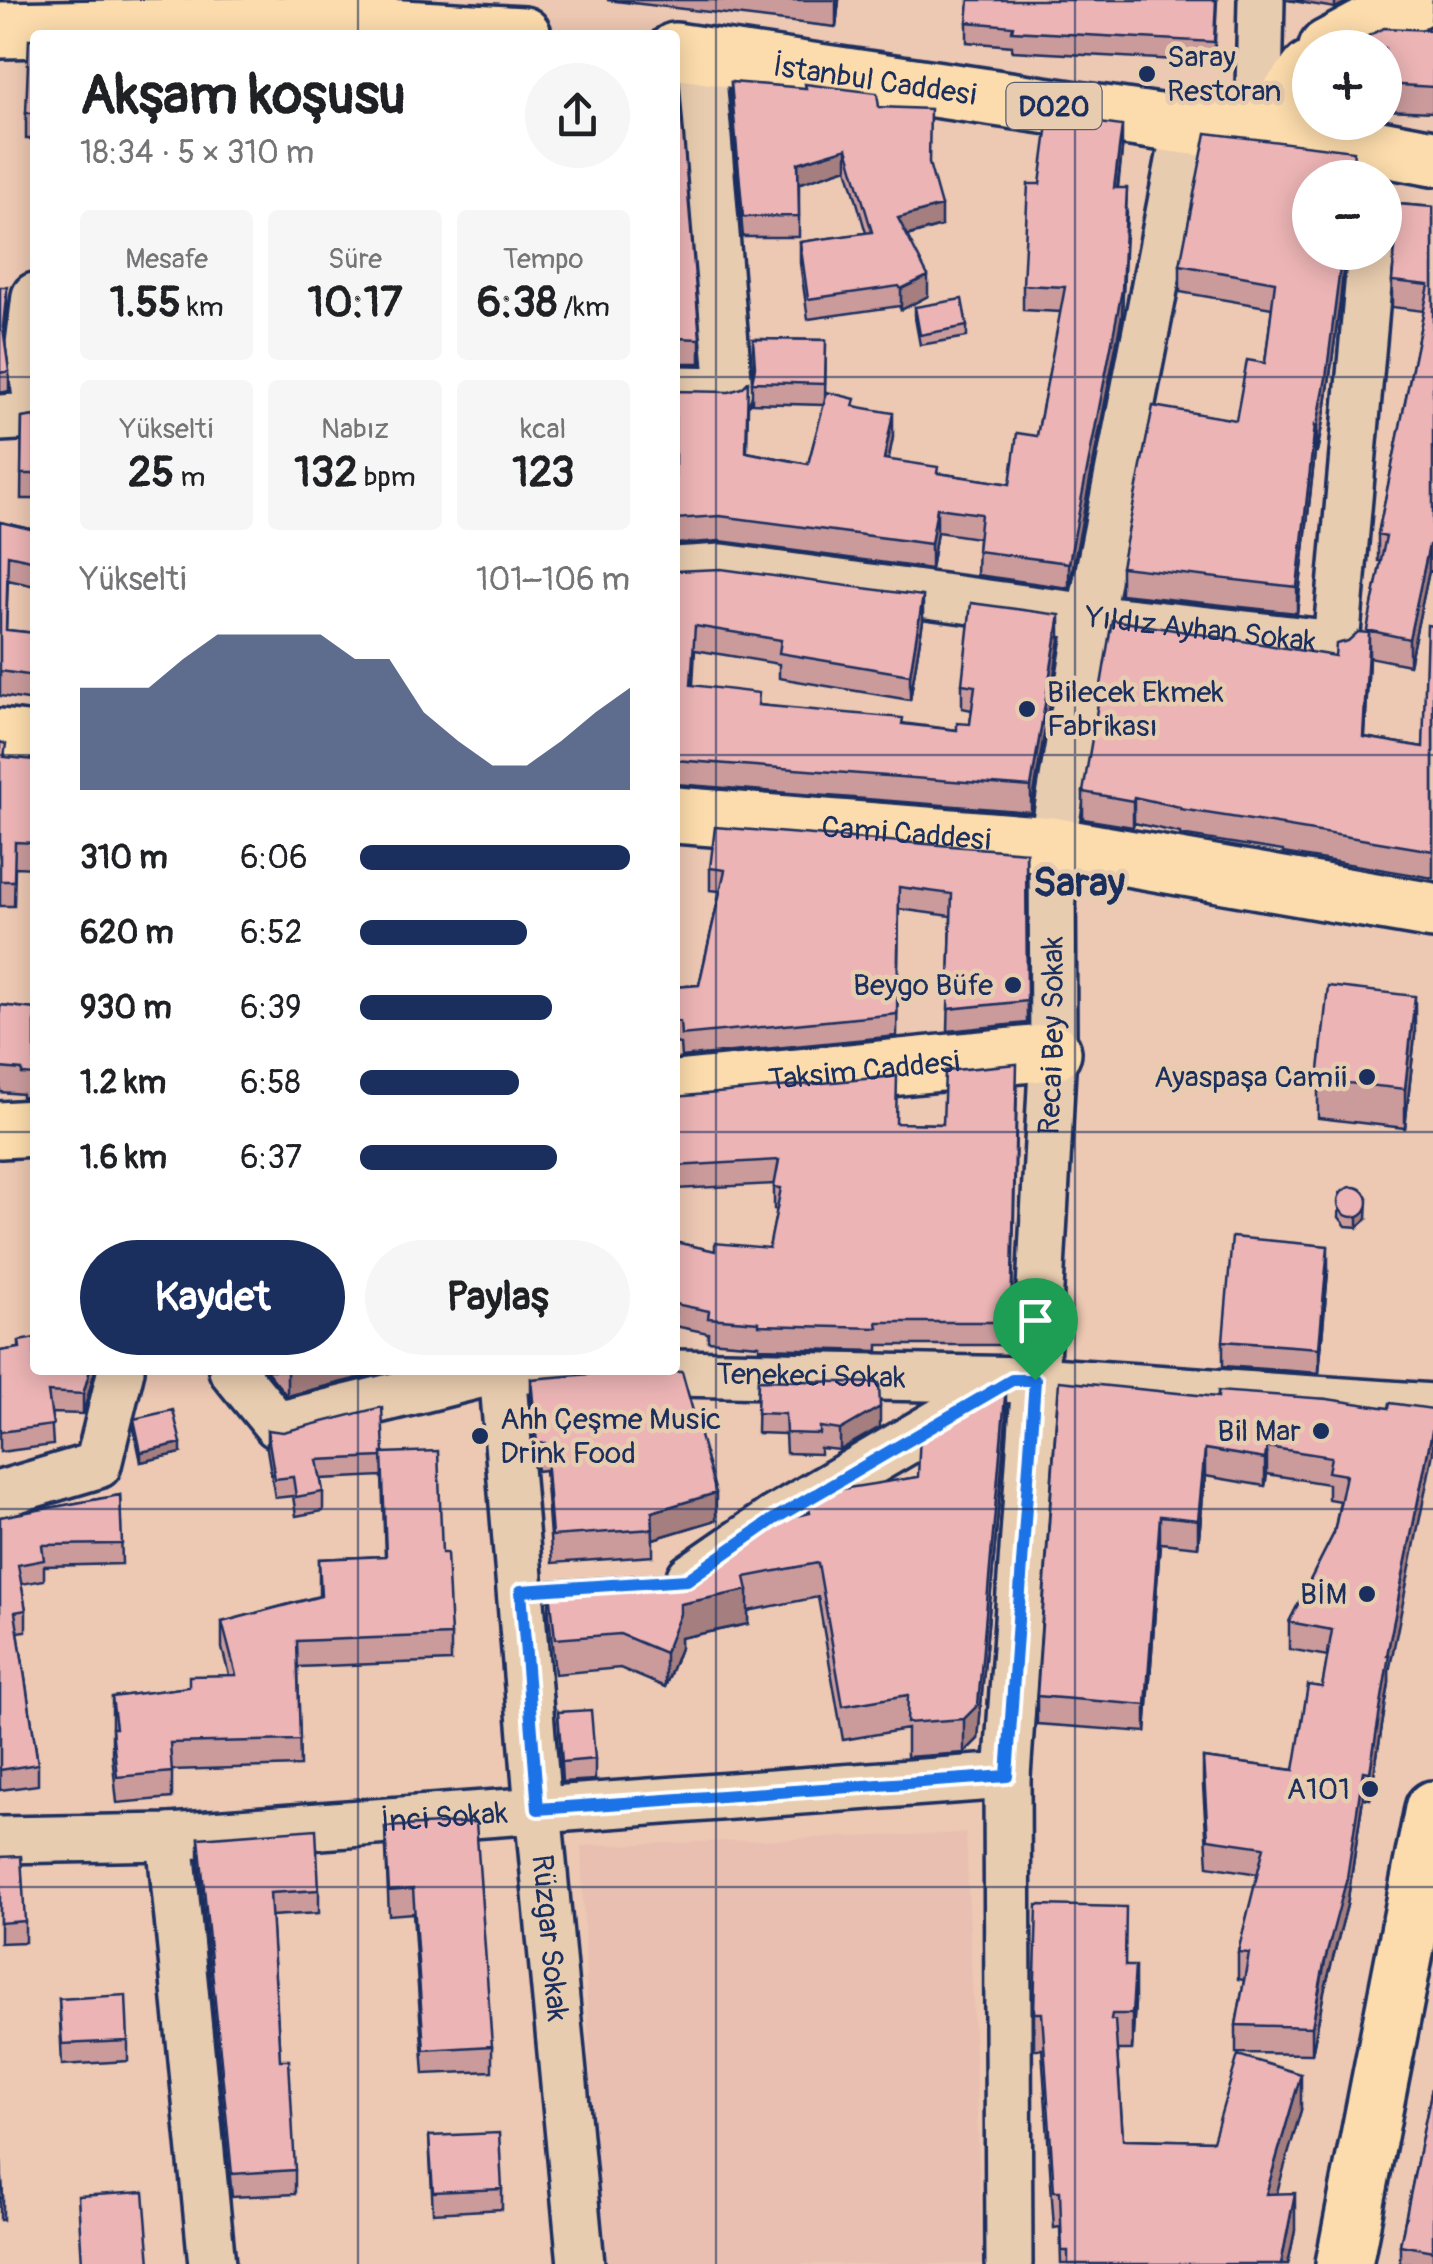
<!DOCTYPE html>
<html lang="tr">
<head>
<meta charset="utf-8">
<style>
  body { margin:0; font-family:Pangolin,sans-serif; background:#f6f6f6; color:#202124; height:100vh; display:flex; flex-direction:column; font-size:38px; white-space:nowrap }
  * { box-sizing:border-box; margin:0 }
  p { font-size:32px; color:#757577 }
  .icon { flex:none; width:55px; height:55px; fill:none; stroke:currentColor; stroke-width:2; stroke-linecap:round; stroke-linejoin:round }
  .map { position:relative; flex:1; overflow:hidden }
  .drawer { position:absolute; left:30px; top:30px; width:650px; height:1345px; display:flex; flex-direction:column; background:#fff; border-radius:10px; box-shadow:0 5px 25px #0003 }
  .drawer>* { flex:none }
  .buttons { position:absolute; left:1292px; top:30px; display:grid; gap:20px }
  .buttons a { display:grid; place-items:center; width:110px; height:110px; border-radius:50%; background:#fff; box-shadow:0 5px 25px #0003; font-size:50px }
  .pin { position:absolute; display:grid; place-items:center; width:85px; height:85px; color:#fff; margin:-102px -42px; border-radius:50% 50% 50% 0; rotate:-45deg; box-shadow:0 0 10px #0007 }
  .pin .icon { rotate:45deg }
  .round { display:grid; place-items:center; flex:none; width:105px; height:105px; border-radius:52px; background:#f6f6f6 }
  .head { display:flex; align-items:center; justify-content:space-between; height:170px; padding:0 50px }
  h1 { font-size:55px; font-weight:700; line-height:75px }
  .stats { display:grid; grid-template-columns:repeat(3,1fr); gap:15px; height:170px; padding:10px 50px }
  .stats div { display:grid; align-content:center; border-radius:10px; background:#f6f6f6; text-align:center }
  .stats b { font-size:42px; font-weight:700 }
  .stats small { font-size:28px; font-weight:400 }
  .stats p { font-size:28px }
  .chart { height:280px; padding:20px 50px }
  .chart p { display:flex; justify-content:space-between }
  .chart svg { width:100%; height:180px; margin-top:10px; fill:#1b2f5e; opacity:.7 }
  .primary-button { display:flex; gap:20px; margin-top:auto; padding:20px 50px }
  .primary-button a { flex:1; height:115px; border-radius:60px; background:#1b2f5e; color:#fff; font-size:40px; font-weight:700; line-height:115px; text-align:center }
  .primary-button a+a { background:#f6f6f6; color:#202124 }
  ul { padding:0 50px; list-style:none; font-size:32px }
  li { display:grid; grid-template-columns:160px 120px 1fr; align-items:center; height:75px }
  li i { height:25px; border-radius:12px; background:#1b2f5e }
  .map>svg:first-child { display:block }
  .built { fill:#e9bfb2 }
  .lines { fill:none; stroke-linecap:round; stroke-linejoin:round }
  .minor-casing { stroke:#1b2f5e; stroke-width:52 }
  .major-casing { stroke:#1b2f5e; stroke-width:62 }
  .highway-casing { stroke:#1b2f5e; stroke-width:62 }
  .minor { stroke:#e8ccaf; stroke-width:45 }
  .major { stroke:#fcdcac; stroke-width:55 }
  .highway { stroke:#fcdcac; stroke-width:55 }
  .wall { fill:#cb9b9c; stroke:#1b2f5e; stroke-width:2.5 }
  .shaded-wall { fill:#a57e7f; stroke:#1b2f5e; stroke-width:2.5 }
  .building { fill:#ecb4b5; stroke:#1b2f5e; stroke-width:2.5 }
  .route-casing { stroke:#fff; stroke-width:20 }
  .route { stroke:#1a73e8; stroke-width:12 }
  .grid { fill:none; stroke:#1b2f5e; stroke-width:2.5; stroke-opacity:0.55 }
  .poi-dot { fill:#1b2f5e; stroke:#e8ccaf; stroke-width:4 }
  .labels { text-anchor:middle; stroke-width:9; stroke-linejoin:round; paint-order:stroke }
  .shield { fill:#e8ccaf; stroke:#585e76; stroke-width:2.5 }
  .shield-label { font-size:28px; font-weight:bold; fill:#1b2f5e }
  .poi-label { font-size:30px; fill:#1b2f5e; stroke:#e8ccaf; text-anchor:end }
  .street-label { font-size:30px; fill:#1b2f5e; stroke:#e8ccaf }
  .district-label { font-size:40px; font-weight:bold; fill:#1b2f5e; stroke:#e8ccaf }
</style>
</head>
<body>
<div class="map">
<svg width="1433" height="2264" viewBox="0 0 1433 2264">
  <rect width="100%" height="100%" fill="#edc8b3"/>
  <filter id="ink" filterUnits="userSpaceOnUse"><feTurbulence type="fractalNoise" baseFrequency=".01" numOctaves="2"/><feDisplacementMap in="SourceGraphic" scale="20" xChannelSelector="R" yChannelSelector="G"/><feConvolveMatrix kernelMatrix="1 2 1 2 8 2 1 2 1" color-interpolation-filters="sRGB"/></filter>
  <g filter="url(#ink)">
    <path class="built" d="M966,1833L983,2264H597L581,1846Z"/>
    <g class="lines">
      <g class="minor-casing">
        <g id="minor">
          <path d="M1258,135L1261,0"/>
          <path d="M35,296L29,344L35,390"/>
          <path d="M675,389L729,390L701,54"/>
          <path d="M0,418L35,416"/>
          <path id="s1" d="M675,570L722,567L1090,617L1336,644L1371,252"/>
          <path d="M232,1370L277,1425L500,1370"/>
          <path id="s2" d="M502,1370L538,1809L581,2264"/>
          <path id="s3" d="M523,1370L1035,1380L1433,1407"/>
          <path d="M0,1494L98,1465L121,1370"/>
          <path d="M690,1577L774,1519L972,1403"/>
          <path d="M170,1837L212,2264"/>
          <path id="s4" d="M0,1840L170,1837L1007,1776"/>
          <path id="s5" d="M1009,2264L1007,1776L1035,1380L1053,1052L1052,845L1090,617L1186,126"/>
        </g>
      </g>
      <g class="major-casing">
        <g id="major">
          <path d="M1327,48L1416,0"/>
          <path d="M1258,135L1310,69"/>
          <path d="M0,737L35,741"/>
          <path id="s6" d="M675,815L1052,845L1433,911"/>
          <path id="s7" d="M675,1089L1053,1052"/>
          <path d="M0,1130L35,1128"/>
        </g>
      </g>
      <g class="highway-casing">
        <g id="highway">
          <path d="M0,30L333,24L523,35"/>
          <path id="s8" d="M675,51L1186,126L1380,148L1433,158"/>
          <path d="M1344,2264L1433,1809"/>
        </g>
      </g>
      <use href="#minor" class="minor"/>
      <use href="#major" class="major"/>
      <use href="#highway" class="highway"/>
    </g>
    <path class="wall" d="M607,0H839L836,27Z
      M1217,0L1214,62L1012,51V46L967,42V22Z
      M1287,0H1350L1335,8Z
      M1433,0V112L1385,110V48L1431,30Z
      M35,39V139H26V113Z
      M675,59L700,339V363H675Z
      M731,82L879,107L929,165L941,226L907,236L928,296L901,310L899,306L808,319L800,263V242L866,233L847,168L799,183V237H743L731,102Z
      M1122,150L1118,188L1127,213L1122,315L1069,588L977,575L978,538L937,532L931,569L720,541L675,544V391L748,406L747,452L808,464L824,405L752,403V382L754,373L753,339L826,340L825,399L855,406L893,437L888,460L938,473L1010,484L1037,436L1061,312L1023,310V285L1040,184Z
      M1354,178L1310,252H1345L1340,302L1326,405L1317,452H1315L1297,613L1121,594V567L1236,420L1265,363L1272,308L1180,292V265Z
      M1385,203L1433,207V572L1429,571L1409,665L1369,657L1365,737L1423,747L1433,626V878L1283,853V851L1180,835V833L1134,823L1133,827L1083,819V792L1335,656L1348,641L1367,633L1381,561H1378V534L1424,311L1392,307V281L1395,246L1394,240L1385,231Z
      M0,287L7,307L4,336L9,371V391L0,393Z
      M915,307L967,326V337L920,345L915,318Z
      M35,416V499H21L22,418Z
      M0,522L35,530V586L8,580L6,630L35,633V701L0,696Z
      M675,571L923,621L910,700L779,678V664L695,650L693,685L759,705L957,730L970,724L972,710L962,708V684L1060,639L1031,812L675,784Z
      M0,742L6,757L35,760V868L15,867L14,906H0Z
      M1026,852L1027,1023L948,1031L951,916L899,909L897,1036L681,1057L680,1044L675,1043V987L699,985L720,891L710,890V868Z
      M0,1005L35,1009V1099L22,1097V1094L0,1092Z
      M1415,1035L1405,1128L1318,1118V1080Z
      M1017,1087L1011,1345H878V1351L759,1348V1345L708,1341V1333L675,1326V1242L715,1251L769,1248L777,1210L774,1209V1184L675,1189V1097L897,1123L943,1124Z
      M1340,1194L1367,1219L1358,1227L1346,1226L1339,1217Z
      M1328,1271L1319,1373L1223,1366V1341Z
      M19,1341L35,1370H95L83,1414L51,1413L53,1445L0,1452V1351L19,1348Z
      M266,1370H390L287,1396Z
      M531,1379L716,1520L653,1539V1556L552,1563L545,1470L537,1471L531,1406Z
      M758,1380L880,1427L840,1450L820,1448V1454L786,1453L785,1434L757,1433Z
      M1218,1397L1327,1399L1389,1672V1683L1370,1799L1363,1798L1347,1905L1324,1992L1312,2054L1236,2053V2025L1244,1980L1238,1979V1952L1258,1874L1208,1866L1203,1785V1758L1294,1770L1322,1687L1328,1656L1289,1649V1622L1334,1533L1340,1501L1328,1499V1484L1267,1474L1265,1486L1205,1476L1198,1547L1160,1543L1146,1732L1037,1724V1696Z
      M134,1419L181,1453L141,1462L134,1429Z
      M1006,1420L978,1739L964,1753L907,1757V1729L843,1740L818,1597L748,1611V1624L680,1638V1648L665,1687L620,1668L555,1674L549,1615V1581L690,1572L702,1567L744,1541L807,1514V1496L918,1477Z
      M267,1430L384,1453L442,1553L451,1635V1661L298,1667L300,1766L172,1770V1798L117,1803L112,1754V1697L189,1687L229,1675L222,1648V1622L319,1596V1559L385,1556L382,1476L321,1479L323,1492V1511L296,1516L293,1496L275,1498L267,1449Z
      M120,1495L122,1564L44,1566V1580L21,1584L26,1610V1631L18,1632L38,1764V1785L0,1790V1517Z
      M558,1712L595,1759V1780L562,1782Z
      M385,1827L492,2046V2071L424,2074L413,1913L389,1915Z
      M199,1838L319,1890V1913L271,1916L280,2060L295,2170V2194L232,2197L199,1861Z
      M0,1857L25,1921V1942L0,1943Z
      M1126,1966L1135,2002L1132,2050H1117L1123,2139L1213,2141L1301,2110L1276,2193L1295,2230L1288,2264H1061L1060,2227L1054,2228L1042,2049H1034V2013Z
      M59,1999L128,2041V2061L62,2065Z
      M1433,2083V2264H1400V2245Z
      M429,2136L502,2189V2209L433,2213Z
      M0,2146L3,2198V2220H0Z"/>
    <path class="shaded-wall" d="M836,0H839L836,27Z
      M1335,0H1350L1335,8Z
      M1122,126V150L1114,212V188Z
      M847,148V168L798,184V163Z
      M1127,188L1122,315L1069,588V563Z
      M941,206V226L898,238V218Z
      M1342,252H1345L1340,302L1326,405L1317,452V426Z
      M928,276V296L901,310V289Z
      M7,287V307L3,347V327Z
      M893,413V437L884,484V459Z
      M1315,425V452L1297,613V587Z
      M937,508V532L931,569V544Z
      M1429,545V571L1409,665V639Z
      M923,596V621L910,700V675Z
      M1060,615V639L1031,812V787Z
      M1369,633V659L1363,764V737Z
      M1134,797V823L1133,827V801Z
      M1415,996V1035L1405,1128V1089Z
      M1368,1197L1367,1219L1358,1227V1216Z
      M1328,1246V1271L1319,1373V1348Z
      M90,1370H95L83,1414V1394Z
      M287,1370H390L287,1396Z
      M1006,1385V1420L978,1739L964,1753V1719Z
      M880,1407V1427L840,1450V1430Z
      M1433,1426V1453L1389,1672V1683L1370,1799V1772L1387,1655Z
      M181,1443V1453L141,1462V1452Z
      M1267,1447V1474L1265,1486V1459Z
      M1205,1449V1476L1198,1547V1520Z
      M716,1493V1520L653,1539L652,1512Z
      M1160,1516V1543L1146,1732V1705Z
      M748,1590V1624L680,1638V1648L665,1687V1653L680,1604Z
      M1363,1771V1798L1347,1905L1324,1992L1312,2054V2027Z
      M1135,1966V2002L1132,2050V2014Z
      M1301,2074V2110L1266,2230V2194Z
      M1295,2193V2230L1288,2264H1281Z"/>
    <path class="building" d="M969,0H1216L1214,42L1012,31L1013,26L967,22Z
      M1433,0V87L1385,84V48H1356V42L1384,28L1431,30Z
      M29,39H35V113H26Z
      M675,59H677L700,339L675,338Z
      M731,82L806,88L805,84L877,93L879,107L930,109L929,163L941,206L898,218L928,276L901,289L899,286L808,299L800,242L872,232L847,148L798,163L799,216L743,217Z
      M1049,116L1122,126L1114,188H1127L1122,290L1069,563L977,551L981,514L937,508L931,544L720,516L675,519V391L729,392L742,388L748,382L746,452L808,464L827,392L855,399L853,406L893,413L884,459L938,467L937,473L1010,484L1017,433L1037,436L1065,287L1023,285L1028,184H1040Z
      M1206,133L1354,151L1351,178H1310V252H1342L1326,378L1317,426L1315,425L1297,587L1121,567L1153,406L1236,420L1247,360L1265,363L1275,282L1180,265Z
      M1385,203L1433,207V545H1429L1409,639L1367,630L1386,536L1378,534L1429,285L1392,281L1397,227L1394,214Z
      M0,287H7L3,327L9,371L0,373Z
      M962,299L967,326L920,335L915,307Z
      M753,339L826,340L825,384L752,382L755,367Z
      M35,416V474H21L22,418Z
      M0,522L35,530V561L8,555L6,630L35,633V676L0,671Z
      M721,569L923,596L910,675L779,653L781,640L695,626L691,685L759,693L758,705L903,718L902,724L957,730V723L970,724L975,686L962,684L971,603L1060,615L1031,787L675,760V571Z
      M1112,620L1335,656L1336,644L1348,641L1358,632L1369,633L1363,737L1423,747L1427,625L1433,626V851L1283,826V825L1180,809V807L1134,797L1133,801L1083,792Z
      M0,742L6,744L4,757L35,760V843L15,842L14,881H0Z
      M715,827L1026,852L1027,1001L948,1009L952,894L899,887L897,1014L681,1035L680,1022L675,1021V987L699,985L725,870L710,868Z
      M1328,986L1415,996L1405,1089L1318,1080Z
      M0,1005L35,1009V1075L22,1074V1070L0,1068Z
      M1017,1064L1011,1322H877L878,1328L759,1325V1322L708,1318L709,1311L675,1304V1242L715,1251V1243L769,1248L781,1188L774,1187L779,1160L675,1166V1097L897,1076L896,1123L943,1124L945,1071Z
      M1338 1202a15 15 0 1 1 30 0a15 15 0 1 1-30 0Z
      M1232,1237L1328,1246L1319,1348L1223,1341Z
      M35,1338V1370H90L83,1394L48,1392L53,1425L0,1432V1351L20,1348L19,1341Z
      M626,1371L682,1372L716,1493L652,1512L653,1529L552,1536L545,1443L537,1444L531,1379Z
      M758,1380L879,1383L880,1407L840,1430L820,1427V1434L786,1433L785,1414L757,1413Z
      M1059,1381L1218,1397V1391L1327,1399L1389,1408L1390,1403L1433,1409V1426L1387,1655H1389L1370,1772L1363,1771L1347,1878L1324,1964L1312,2027L1236,2025L1249,1953L1238,1952L1264,1847L1208,1839L1203,1758L1294,1770L1308,1685L1322,1687L1332,1630L1289,1622L1334,1533L1346,1475L1328,1472L1331,1457L1267,1447L1265,1459L1205,1449L1198,1520L1160,1516L1146,1705L1037,1696Z
      M998,1385H1006L978,1705L964,1719L907,1723L908,1695L843,1706L818,1563L745,1577L748,1590L680,1604V1614L665,1653L620,1634L555,1639L549,1581L690,1572L702,1567L738,1542L745,1541L744,1538L767,1522L810,1513L807,1496L810,1494L918,1477L920,1430Z
      M382,1407L384,1453H382V1457L317,1460L323,1492L296,1497L293,1477L275,1479L267,1430L283,1432Z
      M173,1410L181,1443L141,1452L134,1419Z
      M438,1451L442,1553H447L451,1635L297,1641L300,1740L170,1743L172,1772L117,1777L112,1728H116L112,1697L189,1687V1676L236,1675L222,1622L321,1596L319,1559L386,1556L382,1453Z
      M120,1495L122,1544L42,1545L44,1560L18,1565L26,1610L15,1612L38,1764L0,1770V1517Z
      M591,1710L595,1759L562,1762L558,1712Z
      M476,1822L492,2046L424,2050L413,1889L389,1891L385,1827Z
      M316,1829L319,1890L270,1893L280,2060H289L295,2170L232,2174L199,1838Z
      M21,1856L25,1921L0,1923V1857Z
      M1037,1905L1126,1907L1125,1966H1135L1132,2014H1112L1111,2019L1115,2020L1123,2139L1213,2141L1238,2055L1301,2074L1266,2194L1295,2193L1281,2264H1068V2251H1062L1060,2191H1054L1042,2013H1034Z
      M126,1995L128,2041L62,2044L59,1999Z
      M1433,2083V2251L1400,2245Z
      M499,2133L502,2189L433,2192L429,2136Z
      M0,2146L3,2198H0Z
      M144,2192L150,2264H82L78,2196Z"/>
  </g>
  <g class="lines" filter="url(#ink)">
    <g class="route-casing">
      <path id="route" d="M1012,1380H1035L1007,1776L538,1809L521,1591L687,1580L774,1519Z"/>
    </g>
    <use href="#route" class="route"/>
  </g>
  <path class="grid" d="M358,0V35M716,0V2264M1075,0V2264M0,377H35M675,377H1433M0,755H35M675,755H1433M0,1132H35M675,1132H1433M358,1370V2264M0,1509H1433M0,1887H1433"/>
  <g class="poi-dot">
    <circle cx="1147" cy="74" r="10"/>
    <circle cx="1027" cy="709" r="10"/>
    <circle cx="1013" cy="985" r="10"/>
    <circle cx="1367" cy="1077" r="10"/>
    <circle cx="1321" cy="1431" r="10"/>
    <circle cx="480" cy="1436" r="10"/>
    <circle cx="1367" cy="1594" r="10"/>
    <circle cx="1370" cy="1789" r="10"/>
  </g>
  <g class="labels">
    <rect class="shield" x="1006.5" y="83" width="95" height="46" rx="8"/>
    <g class="shield-label">
      <text x="1054" y="116">D020</text>
    </g>
    <g class="poi-label">
      <text x="1167" y="67" text-anchor="start">Saray<tspan x="1167" dy="34">Restoran</tspan></text>
      <text x="1047" y="702" text-anchor="start">Bilecek Ekmek<tspan x="1047" dy="34">Fabrikası</tspan></text>
      <text x="993" y="995">Beygo Büfe</text>
      <text x="1347" y="1087">Ayaspaşa Camii</text>
      <text x="500" y="1429" text-anchor="start">Ahh Çeşme Music<tspan x="500" dy="34">Drink Food</tspan></text>
      <text x="1301" y="1441">Bil Mar</text>
      <text x="1347" y="1604">BİM</text>
      <text x="1350" y="1799">A101</text>
    </g>
    <g class="street-label">
      <text dy="10" stroke="none"><textPath href="#s8" startOffset="202">İstanbul Caddesi</textPath></text>
      <text dy="10" stroke="none"><textPath href="#s1" startOffset="530">Yıldız Ayhan Sokak</textPath></text>
      <text dy="10" stroke="none"><textPath href="#s6" startOffset="232">Cami Caddesi</textPath></text>
      <text dy="10" stroke="none"><textPath href="#s5" startOffset="1230">Recai Bey Sokak</textPath></text>
      <text dy="10" stroke="none"><textPath href="#s7" startOffset="190">Taksim Caddesi</textPath></text>
      <text dy="10" stroke="none"><textPath href="#s3" startOffset="288">Tenekeci Sokak</textPath></text>
      <text dy="10" stroke="none"><textPath href="#s4" startOffset="445">İnci Sokak</textPath></text>
      <text dy="10" stroke="none"><textPath href="#s2" startOffset="570">Rüzgar Sokak</textPath></text>
    </g>
    <g class="district-label">
      <text x="1079" y="896">Saray</text>
    </g>
  </g>
</svg>
<div class="buttons">
<a>+</a>
<a>−</a>
</div>
<div class="pin" style="left:1035px;top:1380px;background:#1e9e55"><svg class="icon" aria-label="arrive" viewBox="0 0 24 24"><path d="M6 21V4h12l-3 4 3 4H6"/></svg></div>
<section class="drawer">
<div class="head"><div><h1>Akşam koşusu</h1><p>18:34 · 5 × 310 m</p></div><a class="round"><svg class="icon" aria-label="share" viewBox="0 0 24 24"><path d="M12 15V3M7 8l5-5 5 5M5 13v7h14v-7"/></svg></a></div>
<div class="stats">
<div><p>Mesafe</p><b>1.55<small> km</small></b></div>
<div><p>Süre</p><b>10:17</b></div>
<div><p>Tempo</p><b>6:38<small> /km</small></b></div>
</div>
<div class="stats">
<div><p>Yükselti</p><b>25<small> m</small></b></div>
<div><p>Nabız</p><b>132<small> bpm</small></b></div>
<div><p>kcal</p><b>123</b></div>
</div>
<div class="chart"><p><span>Yükselti</span>101–106 m</p>
<svg viewBox="0 0 160 44" preserveAspectRatio="none"><path d="M0 44V19L10 19L20 19L30 12L40 6L50 6L60 6L70 6L80 12L90 12L100 25L110 32L120 38L130 38L140 32L150 25L160 19V44z"/></svg>
</div>
<ul>
<li><b>310 m</b>6:06<i style="width:100%"></i></li>
<li><b>620 m</b>6:52<i style="width:62%"></i></li>
<li><b>930 m</b>6:39<i style="width:71%"></i></li>
<li><b>1.2 km</b>6:58<i style="width:59%"></i></li>
<li><b>1.6 km</b>6:37<i style="width:73%"></i></li>
</ul>
<div class="primary-button"><a>Kaydet</a><a>Paylaş</a></div>
</section>
</div>
</body>
</html>
